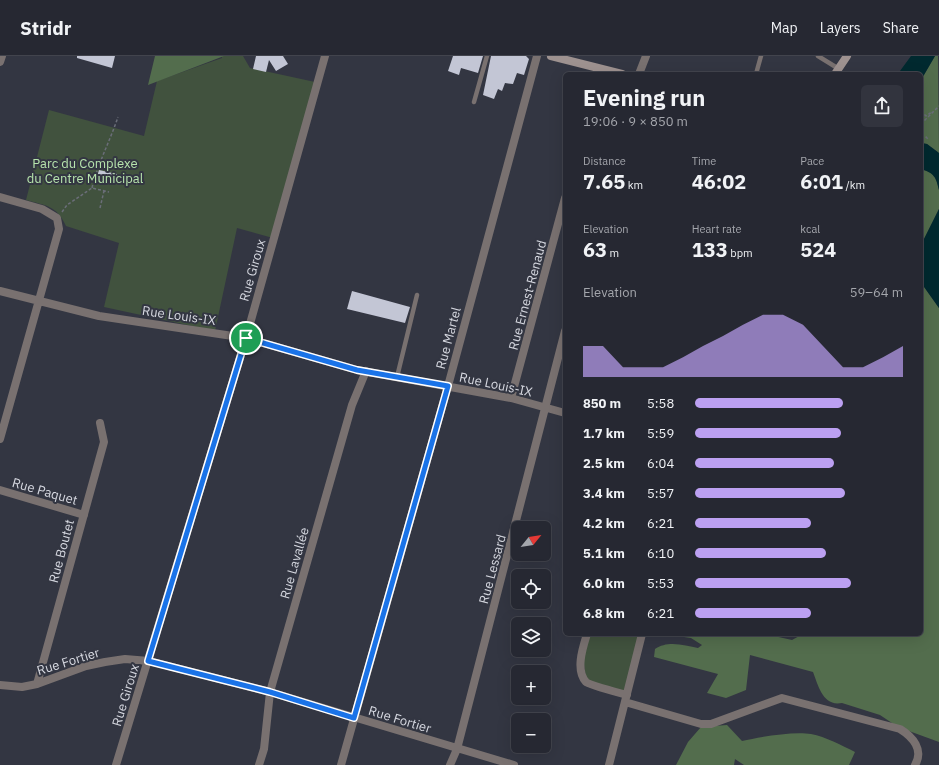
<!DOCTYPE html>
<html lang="en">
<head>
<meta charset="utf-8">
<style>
  body { margin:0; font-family:"IBM Plex Sans",sans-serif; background:#32343e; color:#f1f3f6; height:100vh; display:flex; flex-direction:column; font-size:15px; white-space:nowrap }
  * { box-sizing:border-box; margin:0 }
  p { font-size:13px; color:#a4a6ac }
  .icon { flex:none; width:22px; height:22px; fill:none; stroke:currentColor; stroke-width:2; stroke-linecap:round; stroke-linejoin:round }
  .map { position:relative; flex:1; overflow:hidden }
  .panel { position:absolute; left:563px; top:16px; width:360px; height:564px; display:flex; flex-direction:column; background:#262832; border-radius:6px; box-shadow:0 4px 16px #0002,0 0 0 1px #42444d }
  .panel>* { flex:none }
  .needle { width:26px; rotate:60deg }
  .tools { position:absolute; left:511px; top:465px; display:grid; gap:8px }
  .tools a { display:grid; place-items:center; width:40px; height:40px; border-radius:6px; background:#262832; box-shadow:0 4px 16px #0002,0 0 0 1px #42444d; font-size:20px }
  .pin { position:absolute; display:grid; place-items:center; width:34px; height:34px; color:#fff; margin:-17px; border:2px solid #fff; border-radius:50%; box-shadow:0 1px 4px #0007 }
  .round { display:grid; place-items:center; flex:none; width:42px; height:42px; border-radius:6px; background:#32343e }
  .summary { display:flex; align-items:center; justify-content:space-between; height:68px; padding:0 20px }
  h1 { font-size:22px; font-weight:700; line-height:30px }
  .metrics { display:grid; grid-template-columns:repeat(3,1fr); gap:6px; height:68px; padding:4px 20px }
  .metrics div { display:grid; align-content:center }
  .metrics b { font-size:20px; font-weight:700 }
  .metrics small { font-size:11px; font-weight:400 }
  .metrics p { font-size:11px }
  .chart { height:112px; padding:8px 20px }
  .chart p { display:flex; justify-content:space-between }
  .chart svg { width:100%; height:72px; margin-top:4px; fill:#bca0f2; opacity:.7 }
  ul { padding:0 20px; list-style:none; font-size:13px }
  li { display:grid; grid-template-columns:64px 48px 1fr; align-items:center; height:30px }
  li i { height:10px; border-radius:5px; background:#bca0f2 }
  header { display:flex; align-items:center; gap:24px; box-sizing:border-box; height:56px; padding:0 20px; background:#262832; border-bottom:1px solid #42444d }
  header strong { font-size:19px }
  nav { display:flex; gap:22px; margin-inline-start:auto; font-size:14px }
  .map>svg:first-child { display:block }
  .green { fill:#41523e }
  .forest { fill:#536d4d }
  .water { fill:#00292f }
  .building { fill:#c3c6d5 }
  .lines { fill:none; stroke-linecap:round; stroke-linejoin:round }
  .path { stroke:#6b6e79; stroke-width:1.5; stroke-dasharray:3 2; stroke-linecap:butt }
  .service { stroke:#797170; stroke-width:4.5 }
  .minor { stroke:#797170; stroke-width:8 }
  .secondary { stroke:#9e9290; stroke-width:8 }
  .route-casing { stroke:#fff; stroke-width:8 }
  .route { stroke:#1a73e8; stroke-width:5 }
  .labels { text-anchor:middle; stroke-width:4; stroke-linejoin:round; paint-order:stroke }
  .park-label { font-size:13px; fill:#b7e4ad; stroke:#333642 }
  .street-label { font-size:13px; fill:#d6d8e0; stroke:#333642 }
</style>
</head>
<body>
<header>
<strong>Stridr</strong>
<nav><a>Map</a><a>Layers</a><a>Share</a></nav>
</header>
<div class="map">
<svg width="939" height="709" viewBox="0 0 939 709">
  <rect width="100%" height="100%" fill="#333642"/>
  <path class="green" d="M222,0H243L250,12L315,26L273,182L237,172L215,275L104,251L119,187L66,170C56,149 47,150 26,144L49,54L144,80L157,25L222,2Z
    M587,578H642L627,639L587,627L582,597Z"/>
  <path class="forest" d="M155,0H224L148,29Z
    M935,0H938L939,97L927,88L921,87V24Z
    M921,113L932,117L936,122L939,134V153L921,189Z
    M921,220L922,228L939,252V686L898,671L880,659L842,647C823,651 818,629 813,616L750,599L746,634L726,642L707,637L718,618L654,601L655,593C667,584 685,589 698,592L702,589L691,582L663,578H765L792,584L803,578H921Z
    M727,669L742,685C760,681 793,675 811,678C826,681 841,689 855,696L849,709H744L735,703L734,709H676L688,686L701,671Z"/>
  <path class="water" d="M911,0H935L921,24V18H894L900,15Z
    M921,87L927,88L939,97V134C936,121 934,117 921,113Z
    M939,153V252L922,228L921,189Z"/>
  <path class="building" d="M77,0H115L112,12L77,2Z
    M256,0H283L288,8L276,15L269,4L266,16L253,13Z
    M453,0H483L478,17L461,12L459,19L448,15Z
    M491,0H526L529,3L524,19L517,17L513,28L505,27L502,35L498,33L494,43L483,39Z
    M99,114L117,118L114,128L96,124Z
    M352,235L410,251L405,267L347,253Z"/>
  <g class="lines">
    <path class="path" d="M921,55L926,60L930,57L931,59
      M921,68L939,50
      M921,81L925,80L928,83
      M92,132C98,107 110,85 118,61
      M100,152L104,135
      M62,156L67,149L92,132L109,136"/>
    <path class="service" d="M818,0L839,13
      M756,18L761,0
      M474,46L487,0
      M397,321L417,239"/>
    <path class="minor" d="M0,6L2,0
      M639,18L646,0
      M0,141L42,153L57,162L59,173L0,383
      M0,235L99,260L246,282L357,314L511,342L565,357
      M511,342L565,142
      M0,434L84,459
      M587,578C583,591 575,614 586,626C589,629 620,637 627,639
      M37,628L104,386L100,367
      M0,629L22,631L37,628L86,610L105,606L125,603L149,605L270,636L514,709
      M625,646L701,668H711L782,642L900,673C913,681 924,694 915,709
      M116,709L246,282L325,0
      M259,709L264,693L270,636L352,349L366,315
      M341,709L448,330L537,0
      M450,709L457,693L565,275
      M609,709L642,578"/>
    <path class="secondary" d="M551,0L622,18
      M835,18L847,0"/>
  </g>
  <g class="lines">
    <g class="route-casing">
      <path id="route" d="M246,282L357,314L448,330L354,662L270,636L148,605Z"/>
    </g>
    <use href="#route" class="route"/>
  </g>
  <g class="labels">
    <g class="park-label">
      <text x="85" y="112">Parc du Complexe<tspan x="85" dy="15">du Centre Municipal</tspan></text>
    </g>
    <g class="street-label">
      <text transform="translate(252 214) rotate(-74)" y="5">Rue Giroux</text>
      <text transform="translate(527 239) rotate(-75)" y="5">Rue Ernest-Renaud</text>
      <text transform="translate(179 259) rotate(8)" y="5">Rue Louis-IX</text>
      <text transform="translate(448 282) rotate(-75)" y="5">Rue Martel</text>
      <text transform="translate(496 328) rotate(12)" y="5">Rue Louis-IX</text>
      <text transform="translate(45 435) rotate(16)" y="5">Rue Paquet</text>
      <text transform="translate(61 495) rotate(-75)" y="5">Rue Boutet</text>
      <text transform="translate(294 507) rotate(-74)" y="5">Rue Lavallée</text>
      <text transform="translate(492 513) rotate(-75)" y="5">Rue Lessard</text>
      <text transform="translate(68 605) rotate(-17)" y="5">Rue Fortier</text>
      <text transform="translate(125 639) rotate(-73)" y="5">Rue Giroux</text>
      <text transform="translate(400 663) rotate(17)" y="5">Rue Fortier</text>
    </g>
  </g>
</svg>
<div class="tools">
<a><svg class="needle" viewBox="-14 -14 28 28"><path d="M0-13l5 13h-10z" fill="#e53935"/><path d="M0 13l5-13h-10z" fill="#a4a6ac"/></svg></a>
<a><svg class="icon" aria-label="locate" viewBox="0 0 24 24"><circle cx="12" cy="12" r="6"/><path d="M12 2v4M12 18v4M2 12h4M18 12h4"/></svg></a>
<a><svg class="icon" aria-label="layers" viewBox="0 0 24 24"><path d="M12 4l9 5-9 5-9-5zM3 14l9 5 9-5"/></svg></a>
<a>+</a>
<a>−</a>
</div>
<div class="pin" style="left:246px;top:282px;background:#1e9e55"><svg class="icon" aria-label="arrive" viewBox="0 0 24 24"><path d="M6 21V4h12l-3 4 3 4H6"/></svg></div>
<section class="panel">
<div class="summary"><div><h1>Evening run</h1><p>19:06 · 9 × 850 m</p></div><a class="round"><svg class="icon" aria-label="share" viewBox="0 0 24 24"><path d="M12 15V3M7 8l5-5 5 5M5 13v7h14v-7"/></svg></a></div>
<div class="metrics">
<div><p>Distance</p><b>7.65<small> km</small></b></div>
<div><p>Time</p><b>46:02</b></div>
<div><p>Pace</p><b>6:01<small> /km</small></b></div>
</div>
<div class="metrics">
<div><p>Elevation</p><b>63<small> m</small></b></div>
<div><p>Heart rate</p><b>133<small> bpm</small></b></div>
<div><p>kcal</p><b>524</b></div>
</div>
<div class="chart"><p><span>Elevation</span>59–64 m</p>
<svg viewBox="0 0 160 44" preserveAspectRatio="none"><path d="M0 44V25L10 25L20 38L30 38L40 38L50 32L60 25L70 19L80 12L90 6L100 6L110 12L120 25L130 38L140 38L150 32L160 25V44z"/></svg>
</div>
<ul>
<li><b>850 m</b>5:58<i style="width:71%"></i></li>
<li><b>1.7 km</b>5:59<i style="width:70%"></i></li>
<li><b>2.5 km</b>6:04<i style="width:67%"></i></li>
<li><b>3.4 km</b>5:57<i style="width:72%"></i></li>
<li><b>4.2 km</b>6:21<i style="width:56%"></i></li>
<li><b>5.1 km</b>6:10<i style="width:63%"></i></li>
<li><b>6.0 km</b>5:53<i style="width:75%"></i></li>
<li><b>6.8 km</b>6:21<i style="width:56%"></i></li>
</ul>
</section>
</div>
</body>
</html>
